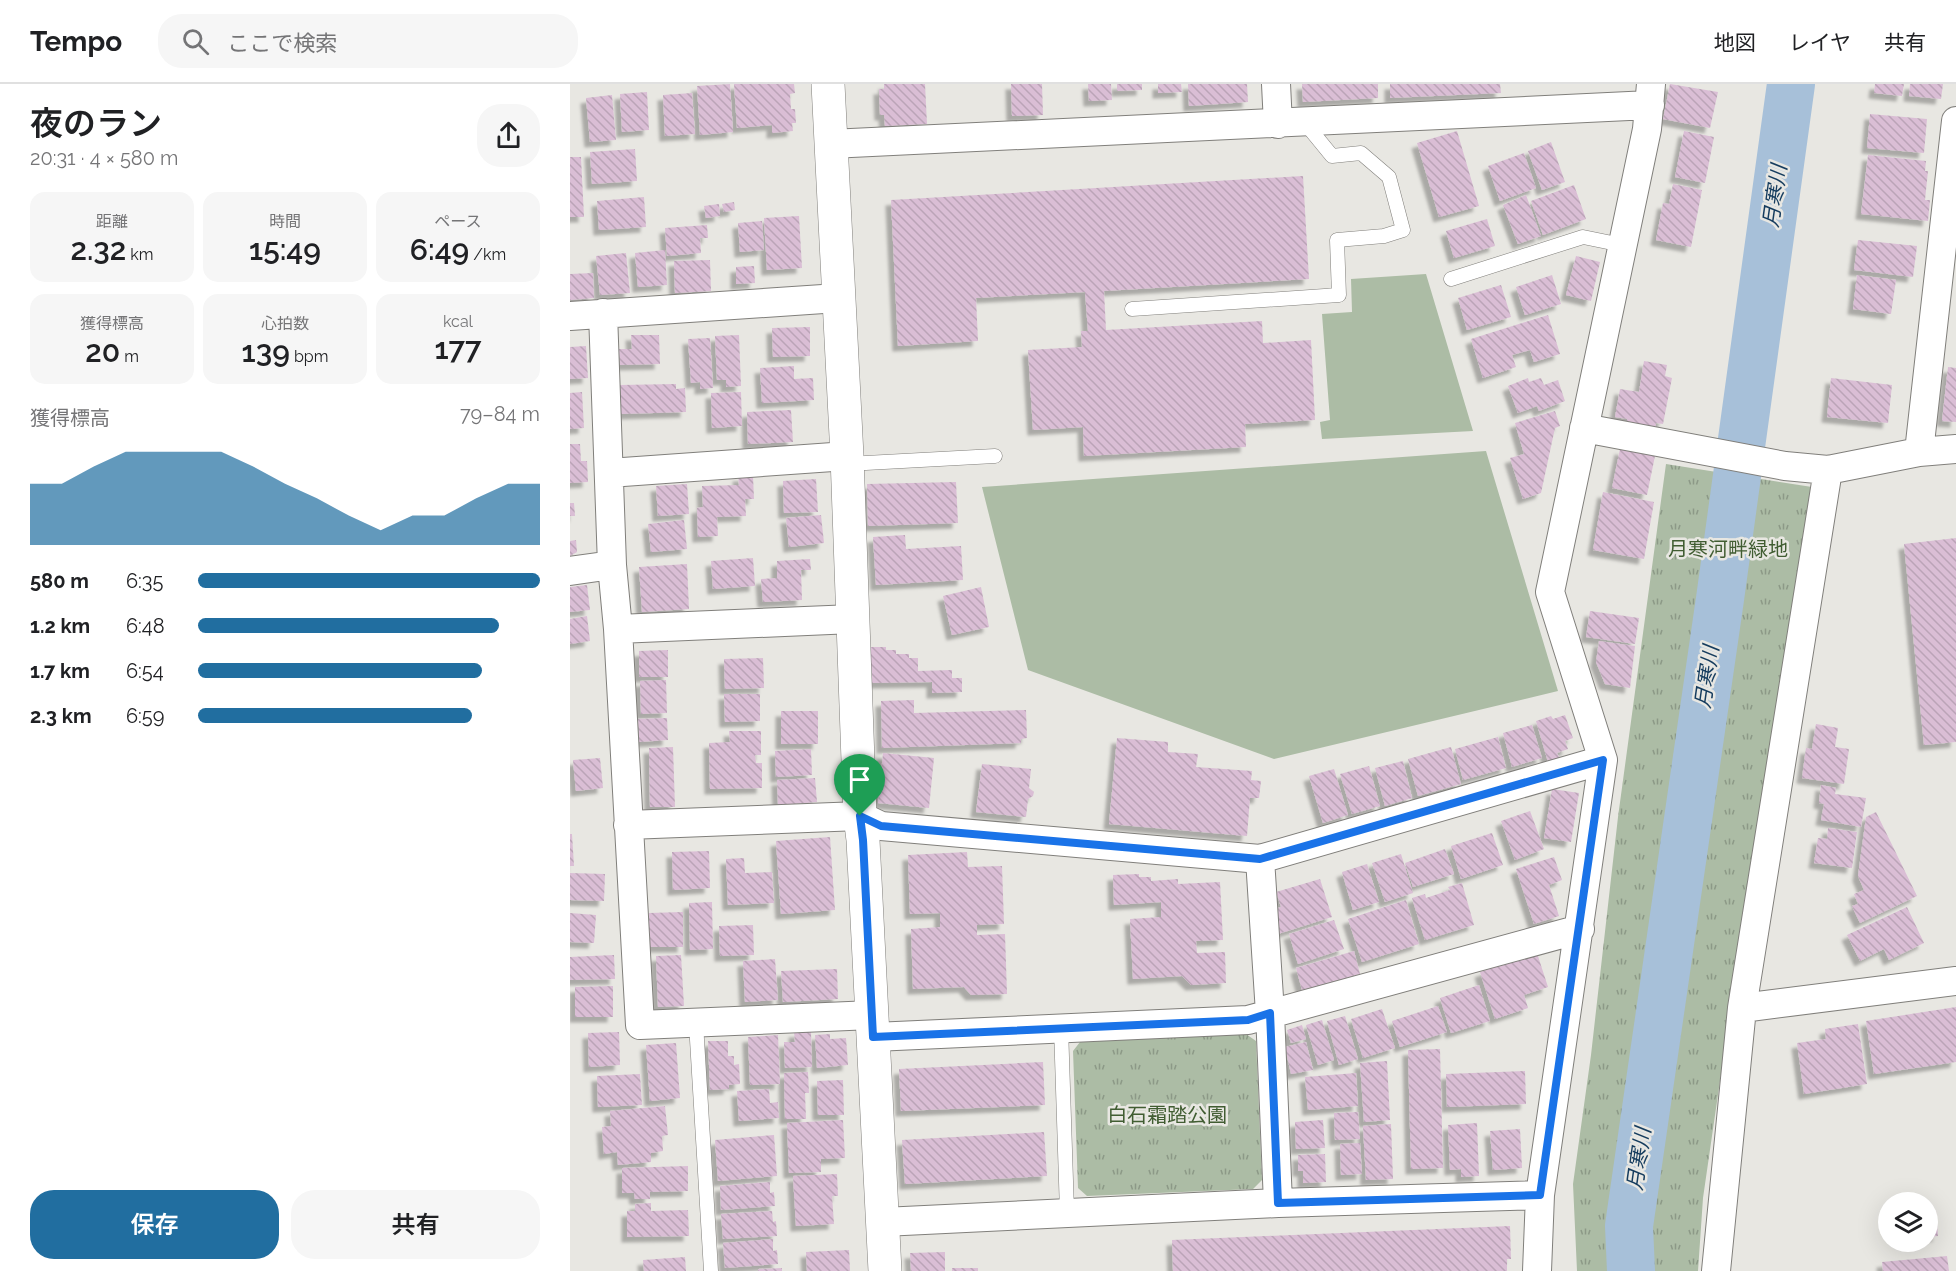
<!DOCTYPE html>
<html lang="ja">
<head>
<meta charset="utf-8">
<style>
  body { margin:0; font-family:Raleway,"Noto Sans JP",sans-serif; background:#f6f6f6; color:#202124; height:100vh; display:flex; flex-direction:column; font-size:22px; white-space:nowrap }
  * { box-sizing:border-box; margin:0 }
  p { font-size:20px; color:#757577 }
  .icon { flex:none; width:33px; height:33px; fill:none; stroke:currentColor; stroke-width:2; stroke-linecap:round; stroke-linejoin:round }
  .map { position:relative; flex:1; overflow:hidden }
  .side { display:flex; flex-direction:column; background:#fff; width:570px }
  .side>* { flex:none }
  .fabs { position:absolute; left:1308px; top:1108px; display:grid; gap:12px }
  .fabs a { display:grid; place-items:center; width:60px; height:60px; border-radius:50%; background:#fff; box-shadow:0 6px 24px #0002; font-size:30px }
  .pin { position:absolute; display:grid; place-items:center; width:51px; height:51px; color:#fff; margin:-62px -26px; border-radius:50% 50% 50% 0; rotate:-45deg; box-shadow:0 0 6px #0007 }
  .pin .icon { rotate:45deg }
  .round { display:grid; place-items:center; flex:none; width:63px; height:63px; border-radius:24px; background:#f6f6f6 }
  .summary { display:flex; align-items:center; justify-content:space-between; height:102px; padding:0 30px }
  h1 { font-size:33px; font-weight:600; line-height:45px }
  .stats { display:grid; grid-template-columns:repeat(3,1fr); gap:9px; height:102px; padding:6px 30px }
  .stats div { display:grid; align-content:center; border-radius:15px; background:#f6f6f6; text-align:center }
  .stats b { font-size:30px; font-weight:600 }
  .stats small { font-size:16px; font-weight:400 }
  .stats p { font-size:16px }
  .chart { height:168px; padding:12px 30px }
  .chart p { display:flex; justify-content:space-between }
  .chart svg { width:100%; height:108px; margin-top:6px; fill:#216ea0; opacity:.7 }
  .button { display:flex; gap:12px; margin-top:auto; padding:12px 30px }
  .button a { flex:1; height:69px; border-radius:24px; background:#216ea0; color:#fff; font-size:24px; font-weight:600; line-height:69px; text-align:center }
  .button a+a { background:#f6f6f6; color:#202124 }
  ul { padding:0 30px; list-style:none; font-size:20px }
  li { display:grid; grid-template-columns:96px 72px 1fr; align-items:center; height:45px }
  li i { height:15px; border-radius:8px; background:#216ea0 }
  header { display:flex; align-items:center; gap:36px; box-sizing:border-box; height:84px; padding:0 30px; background:#fff; border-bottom:2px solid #e0e0e0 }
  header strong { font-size:28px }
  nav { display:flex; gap:33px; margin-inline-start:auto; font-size:21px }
  .search { width:420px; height:54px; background:#f6f6f6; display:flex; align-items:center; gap:15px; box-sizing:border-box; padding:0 21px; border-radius:24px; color:#757577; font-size:22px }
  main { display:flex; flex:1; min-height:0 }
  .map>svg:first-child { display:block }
  .grass { fill:#acbca5 }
  .park { fill:url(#park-tufts) }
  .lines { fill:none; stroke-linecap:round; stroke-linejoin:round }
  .river { stroke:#a7c0d9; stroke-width:48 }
  .building { fill:url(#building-back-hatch); filter:url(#shadow) }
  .service-casing { stroke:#807f7b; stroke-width:15 }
  .minor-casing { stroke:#807f7b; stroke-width:30 }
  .tertiary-casing { stroke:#807f7b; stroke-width:34 }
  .service { stroke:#fff; stroke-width:14 }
  .minor { stroke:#fff; stroke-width:28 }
  .tertiary { stroke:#fff; stroke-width:33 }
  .route-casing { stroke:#fff; stroke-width:12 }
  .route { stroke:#1a73e8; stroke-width:8 }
  .labels { text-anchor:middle; stroke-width:5; stroke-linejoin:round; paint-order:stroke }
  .park-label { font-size:20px; fill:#415d32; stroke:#e8e7e2 }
  .water-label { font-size:21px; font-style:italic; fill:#153c5e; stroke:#e8e7e2 }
</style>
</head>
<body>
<header>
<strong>Tempo</strong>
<div class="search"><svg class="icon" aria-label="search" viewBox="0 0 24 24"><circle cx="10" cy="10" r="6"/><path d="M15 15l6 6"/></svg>ここで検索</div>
<nav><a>地図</a><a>レイヤ</a><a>共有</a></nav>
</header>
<main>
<section class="side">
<div class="summary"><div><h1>夜のラン</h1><p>20:31 · 4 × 580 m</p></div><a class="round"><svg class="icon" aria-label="share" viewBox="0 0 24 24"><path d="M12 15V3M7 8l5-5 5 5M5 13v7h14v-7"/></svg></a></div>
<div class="stats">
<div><p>距離</p><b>2.32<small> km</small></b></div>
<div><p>時間</p><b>15:49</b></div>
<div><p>ペース</p><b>6:49<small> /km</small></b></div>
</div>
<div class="stats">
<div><p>獲得標高</p><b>20<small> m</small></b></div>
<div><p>心拍数</p><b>139<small> bpm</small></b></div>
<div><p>kcal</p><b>177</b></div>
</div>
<div class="chart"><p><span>獲得標高</span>79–84 m</p>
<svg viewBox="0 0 160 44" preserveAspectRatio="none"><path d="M0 44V19L10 19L20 12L30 6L40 6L50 6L60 6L70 12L80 19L90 25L100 32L110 38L120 32L130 32L140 25L150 19L160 19V44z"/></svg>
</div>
<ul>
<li><b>580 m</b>6:35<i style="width:100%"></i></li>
<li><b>1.2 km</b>6:48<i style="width:88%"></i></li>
<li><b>1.7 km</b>6:54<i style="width:83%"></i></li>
<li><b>2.3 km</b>6:59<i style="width:80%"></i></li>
</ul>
<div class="button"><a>保存</a><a>共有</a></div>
</section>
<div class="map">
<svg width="1386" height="1187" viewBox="0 0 1386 1187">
  <defs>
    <pattern id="park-tufts" width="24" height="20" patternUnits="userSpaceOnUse" patternTransform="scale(1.5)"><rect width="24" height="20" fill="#acbca5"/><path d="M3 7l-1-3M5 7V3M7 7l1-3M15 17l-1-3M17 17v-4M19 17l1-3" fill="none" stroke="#8c9987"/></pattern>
    <pattern id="building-back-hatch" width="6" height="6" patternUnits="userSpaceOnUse" patternTransform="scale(1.5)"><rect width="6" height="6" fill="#dabed5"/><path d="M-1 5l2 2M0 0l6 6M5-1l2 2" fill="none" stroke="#bba4b7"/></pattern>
    <filter id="shadow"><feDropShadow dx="-5.5" dy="5.5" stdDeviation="1.5" flood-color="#0004"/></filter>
  </defs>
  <rect width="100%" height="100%" fill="#e8e7e2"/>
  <path class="grass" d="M856,190L903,347L752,355L750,338L760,336L752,230L782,228L781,195Z
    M916,367L988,607L704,675L458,586L412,403Z"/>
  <path class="park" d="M1096,380L1242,403L1189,728L1133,1114L1128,1187H1007L1003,1100L1021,971L1048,733Z
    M676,950L686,957L692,1096L683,1105L517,1112L508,1104L503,967L510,958Z"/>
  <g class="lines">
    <path class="river" d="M1061,1187L1059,1142L1150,515L1221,0"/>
  </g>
  <path class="building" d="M160,0L163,48L130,51L127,2Z
    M164,0H224L225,9L220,10L221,25H225L226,39H222L223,47L202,49V41L167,44Z
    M314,0H355L357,40L315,42L314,31H310L309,5H314Z
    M441,0H472L473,31L442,32Z
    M518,0H541L542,16L519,17Z
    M547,0H572V6L547,7Z
    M588,0H611L612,8L588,9Z
    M618,0H677L678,18L619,22Z
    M732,0H808V14L733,18Z
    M820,0H930L931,9L820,14Z
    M1100,0L1148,8L1140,44L1093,35Z
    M1305,0H1334L1332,12L1304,9Z
    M1340,0H1373L1371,15L1339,12Z
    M77,8L79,46L52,48L50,10Z
    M122,9L125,50L95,52L93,11Z
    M42,11L46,56L20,58L16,14Z
    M1300,30L1357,35L1354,69L1297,64Z
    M887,47L909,122L869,133L847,59Z
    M1114,47L1144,53L1135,99L1105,93Z
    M981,58L995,98L972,106L958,67Z
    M65,65L67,97L22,100L20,68Z
    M954,69L966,104L930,117L918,82Z
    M1298,71L1356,77L1355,87H1358L1355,116H1360L1358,137L1291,130Z
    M0,73H11L14,133H0Z
    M733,92L739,195L534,207L536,246L692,237L693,259L741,256L745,336L675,340L676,363L514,372L513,343L463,346L458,266L512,263L511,247H518L515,208L406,214L408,257L328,262L321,116Z
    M1103,100L1132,106L1121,163L1086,156L1093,119L1099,120Z
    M1004,101L1016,135L973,151L961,117Z
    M956,111L971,152L948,160L933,121Z
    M74,113L76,143L29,146L27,117Z
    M164,118L165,126L154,128L152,120Z
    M149,120L150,132L136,134L134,122Z
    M229,132L232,184L197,186L194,134Z
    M917,135L925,162L884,174L876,147Z
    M192,137L194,166L170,168L168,139Z
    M137,141L138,154H130L131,169L97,172L95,144Z
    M1288,156L1347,162L1343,193L1284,186Z
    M95,166L97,201L68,203L65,169Z
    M56,169L60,209L30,211L26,172Z
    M1006,172L1030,178L1021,217L996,211Z
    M140,176L141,207L105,209L104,177Z
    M184,182L185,199L166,200V183Z
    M23,189L24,214L0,216V190Z
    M982,191L991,220L955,231L946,203Z
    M1287,191L1326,196L1321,230L1283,225Z
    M931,201L941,233L897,246L888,214Z
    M978,231L990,270L964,278L960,266L942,271L946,283L913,294L901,255Z
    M240,243V272L203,273L202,244Z
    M61,251H89L90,280L50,281L49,265H62Z
    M169,251L171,302L156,303V296H147L145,252Z
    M140,254L143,304L130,305V298L121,299L118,255Z
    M16,262L18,294L0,295V263Z
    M1074,277L1097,281L1095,292L1102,294L1093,340L1086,339L1085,345L1057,339V335L1045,333L1050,305L1069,308Z
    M224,282V295L243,294L244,316L192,319L190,284Z
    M1378,283L1386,284V338L1372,337Z
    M958,294L959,298L971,294L974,301L988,296L995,317L969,327L967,322L948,329L938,302Z
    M1261,294L1322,301L1318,339L1257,333Z
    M106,300V305L115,304L116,328L51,330L50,301Z
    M12,308L14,344L0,345V309Z
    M171,308L172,342L142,344L141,309Z
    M221,326L223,358L178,360L177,328Z
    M985,327L990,342L985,344L971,409L953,415L940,374L954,370L945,339Z
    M0,360H10L11,377H17L18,398L0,399Z
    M1050,365L1085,372L1077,411L1042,404Z
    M168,392H183L184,415H175L176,432L147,433L148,452L128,453L127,424L133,423L132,402L169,401Z
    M246,395L248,428L214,429L213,397Z
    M386,398L388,439L298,442L297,400Z
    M117,400L119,430L88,432L86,402Z
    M1033,408L1084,418L1074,475L1023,466Z
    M0,419H4L5,432H0Z
    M251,431L254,459L219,463L216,434Z
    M114,436L117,465L81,468L78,440Z
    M335,451L336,465L391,462L393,496L306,501L303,453Z
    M1386,454V658L1354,661L1334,460Z
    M6,456L7,468L0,472V457Z
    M183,474L185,502L143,505L141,477Z
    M240,475L241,486H231L232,516L193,518L191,495L207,494V477Z
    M117,480L119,525L72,528L69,483Z
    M17,501L20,526L0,528V503Z
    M411,503L419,543L382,551L373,512Z
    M1020,527L1069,534L1065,560L1016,553Z
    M17,532L20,557L0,560V535Z
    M1029,557L1065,562L1060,604L1035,600L1026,578Z
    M301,563H316V566H326V570H339V574H348V587L382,586V594H392V608L362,609V598L301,599Z
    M98,566V593H69V567Z
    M193,574L194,604L155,605L154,575Z
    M96,596L97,629L71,630L70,597Z
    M154,610H190V637L155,638Z
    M344,616V629L456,626L457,654L451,655V659L312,664L311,617Z
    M211,627H248V660H211Z
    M995,631L1003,654L995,657L998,665L987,669L990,675L978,678L966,637L981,632L983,635Z
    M97,634L98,656L69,658L68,635Z
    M1246,640L1268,644L1265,663L1279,665L1274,700L1232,694L1236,664L1242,665Z
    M962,641L972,674L942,683L933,649Z
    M159,647H191V671H185L186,679H192V704L140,705L139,659L160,658Z
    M928,653L936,684L893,696L885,665Z
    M547,654L598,658V668L628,670L626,683L682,687L681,696L691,697L689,714H680L677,752L539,740Z
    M103,663L105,723H80L79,664Z
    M881,663L891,700L848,712L838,675Z
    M241,665L242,691L206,693L205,667Z
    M313,669L364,674L359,724L308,719Z
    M30,674L33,704L6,707L3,676Z
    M833,677L842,714L815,722L805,684Z
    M412,680L461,685L459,704L464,708L463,712L458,715L456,733L406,728Z
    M799,682L810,722L782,730L770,690Z
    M764,685L778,731L753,739L739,692Z
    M245,694L247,718L208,721L207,696Z
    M1251,701L1266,704L1265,710L1296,714L1291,743L1251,736L1254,720L1249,719Z
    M982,705L1009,709L1001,758L974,754Z
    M960,727L974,765L945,776L931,737Z
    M1306,728L1347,812L1290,839L1282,822L1288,820L1284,810L1294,806L1288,792L1296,733Z
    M1258,744L1287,748L1282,784L1244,779L1248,754L1257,755Z
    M922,749L933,781L891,795L881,762Z
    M0,750H2L4,782H0Z
    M260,753L265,826L211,830L206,757Z
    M875,765L884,790L843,803L835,779Z
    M139,767L140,804L103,806L102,768Z
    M397,768L398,783L432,782L434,840L407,841V851L435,850L437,910L401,911L394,903L343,905L341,845L370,843V829L340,830L338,771Z
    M831,770L843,809L815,818L802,779Z
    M984,773L992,796L979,801L989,832L964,840L946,785Z
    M174,774L175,789L202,788L204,819L158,821L156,775Z
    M797,780L809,818L783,826L772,788Z
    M0,789L35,790L34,817L0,816Z
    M569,790V793H581V797L608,795V800L650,798L653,856L626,857L627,869L655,868L656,899L621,901L612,892L563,895L560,835L591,833V818L544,821L543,791Z
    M750,795L762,833L708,850L701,826L711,823L706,808Z
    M892,799L904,841L855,856L842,814L855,810L856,814L880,806L878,803Z
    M836,816L849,860L792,878L778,835Z
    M142,818L143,865L120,866L119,819Z
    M1337,823L1354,859L1319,876L1314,865L1290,877L1277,851Z
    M113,828V863H79V829Z
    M0,829L26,831L24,859L0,858Z
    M764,836L774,865L728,880L719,850Z
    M183,841L184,871L150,872L149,842Z
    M784,867L790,890L732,906L726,884Z
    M967,869L978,903L954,911L958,924L925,935L910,888Z
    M44,871L45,895L0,896V873Z
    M111,871L114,922L88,923L86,872Z
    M205,875L208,916L175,918L173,877Z
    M267,885L268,915L213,918L211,887Z
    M909,901L920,937L881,949L870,914Z
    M43,902V933H5V903Z
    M868,922L877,948L830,963L822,937Z
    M1386,923V978L1304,990L1296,937Z
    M812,925L825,964L793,974L781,935Z
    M775,932L788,975L769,981L757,937Z
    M752,936L764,976L748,981L736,941Z
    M1288,940L1297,1000L1234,1010L1227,959L1256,955L1255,945Z
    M732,941L736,955L721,959L717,946Z
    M49,948L50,981L19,983L18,949Z
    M224,948H241L242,983L215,984L214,958H225Z
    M260,950V955L276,954L278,981L247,984L245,951Z
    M208,951L210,1000L180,1001L178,953Z
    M138,957H158V972H164V981L169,980L170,1000L159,1001V1005L140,1006Z
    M736,958L743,986L721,990L715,963Z
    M106,959L110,1014L80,1017L76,961Z
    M870,965L873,1084L841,1085L838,966Z
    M817,977L820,1036L794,1038L790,979Z
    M473,978L475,1021L331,1027L329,985Z
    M955,987L956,1020L877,1023L876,990Z
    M238,988L239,1009H235L236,1035H215L214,989Z
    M786,989L788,1022L738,1026L735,993Z
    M70,990L72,1021L28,1023L27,992Z
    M273,996L274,1031H248L247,997Z
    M199,1005L200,1019L208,1018L209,1034L169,1037L167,1007Z
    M95,1022L98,1051L92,1052L93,1067L81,1069V1078L48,1081L47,1068L34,1070L32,1043L41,1042L40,1027Z
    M788,1028L790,1055L765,1056L764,1029Z
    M273,1036L275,1074L251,1075V1088L219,1089L217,1039Z
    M753,1036L755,1064L726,1065L725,1038Z
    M907,1039L909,1092L891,1093V1085L880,1086L878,1041Z
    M821,1040L823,1095L796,1096L793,1042Z
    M950,1045L952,1084L923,1086L920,1047Z
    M474,1048L477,1092L335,1100L332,1056Z
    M204,1051L207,1092L148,1097L145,1056Z
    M790,1059L792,1090L771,1091L770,1060Z
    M755,1070L756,1098L733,1099V1087H728V1071Z
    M118,1082V1107L80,1108V1115H65L64,1109H52V1084Z
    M267,1090L268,1112H262L264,1140L226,1142L223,1092Z
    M200,1098V1109L204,1108L205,1122L151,1126L150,1102Z
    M81,1119V1127L118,1126L119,1152L57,1153V1127H65V1120Z
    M202,1127L203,1138L206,1137L207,1152L153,1155L151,1130Z
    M1366,1127L1368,1152L1358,1153V1128Z
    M940,1142L941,1175H937V1187H603L602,1156Z
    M203,1155V1167L207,1166L208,1180L155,1184L153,1159Z
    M279,1166L280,1187H237L236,1168Z
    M375,1168V1187H341L340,1169Z
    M1377,1172L1379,1187H1313L1312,1178Z
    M115,1173L116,1187H74L73,1176Z
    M212,1184V1187H188V1185Z
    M382,1184H408V1187H382Z"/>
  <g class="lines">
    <g class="service-casing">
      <path id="service" d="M881,195L1013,153L1052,161
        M562,225L769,211L767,156L814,152L833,146L819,93L791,69L762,72L735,39
        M277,380L425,372
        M126,939L141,1187
        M491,943L497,1128"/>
    </g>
    <g class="minor-casing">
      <path id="minor" d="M706,0L708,40
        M260,60L1080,21
        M33,229L42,481L48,545L70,941L302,931
        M0,232L268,214
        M1014,344L1215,382L1258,386
        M1349,368L1386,37
        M39,389L277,372
        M0,487L42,481
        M48,545L283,535
        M58,741L290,732L311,742L690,775L1033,676
        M690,775L700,929L708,1119
        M1172,924L1386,897
        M304,953L678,936L1010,845
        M313,1138L708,1119L970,1111
        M967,1187L970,1111L1033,676L980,508L1077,45L1081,0
        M1146,1187L1172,924L1258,386L1349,368L1386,365"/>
    </g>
    <g class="tertiary-casing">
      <path id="tertiary" d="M258,0L277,372L290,732L293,756L315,1187"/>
    </g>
    <use href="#service" class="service"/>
    <use href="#minor" class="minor"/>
    <use href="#tertiary" class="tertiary"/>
  </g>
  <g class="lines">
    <g class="route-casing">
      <path id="route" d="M1033,676L970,1111L708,1119L700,929L678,936L303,953L293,756L290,732L311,742L690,775Z"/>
    </g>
    <use href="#route" class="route"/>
  </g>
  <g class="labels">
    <g class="park-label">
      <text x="1158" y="472">月寒河畔緑地</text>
      <text x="597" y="1038">白石霜踏公園</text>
    </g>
    <g class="water-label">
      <text transform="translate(1205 112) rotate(-82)" y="7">月寒川</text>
      <text transform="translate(1137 593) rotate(-82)" y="7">月寒川</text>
      <text transform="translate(1069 1075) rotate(-82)" y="7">月寒川</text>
    </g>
  </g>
</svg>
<div class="fabs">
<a><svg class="icon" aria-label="layers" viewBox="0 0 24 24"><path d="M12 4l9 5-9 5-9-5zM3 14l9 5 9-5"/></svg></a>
</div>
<div class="pin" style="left:290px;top:732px;background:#1e9e55"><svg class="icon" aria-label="arrive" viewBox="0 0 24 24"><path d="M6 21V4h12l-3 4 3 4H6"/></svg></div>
</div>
</main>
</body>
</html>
